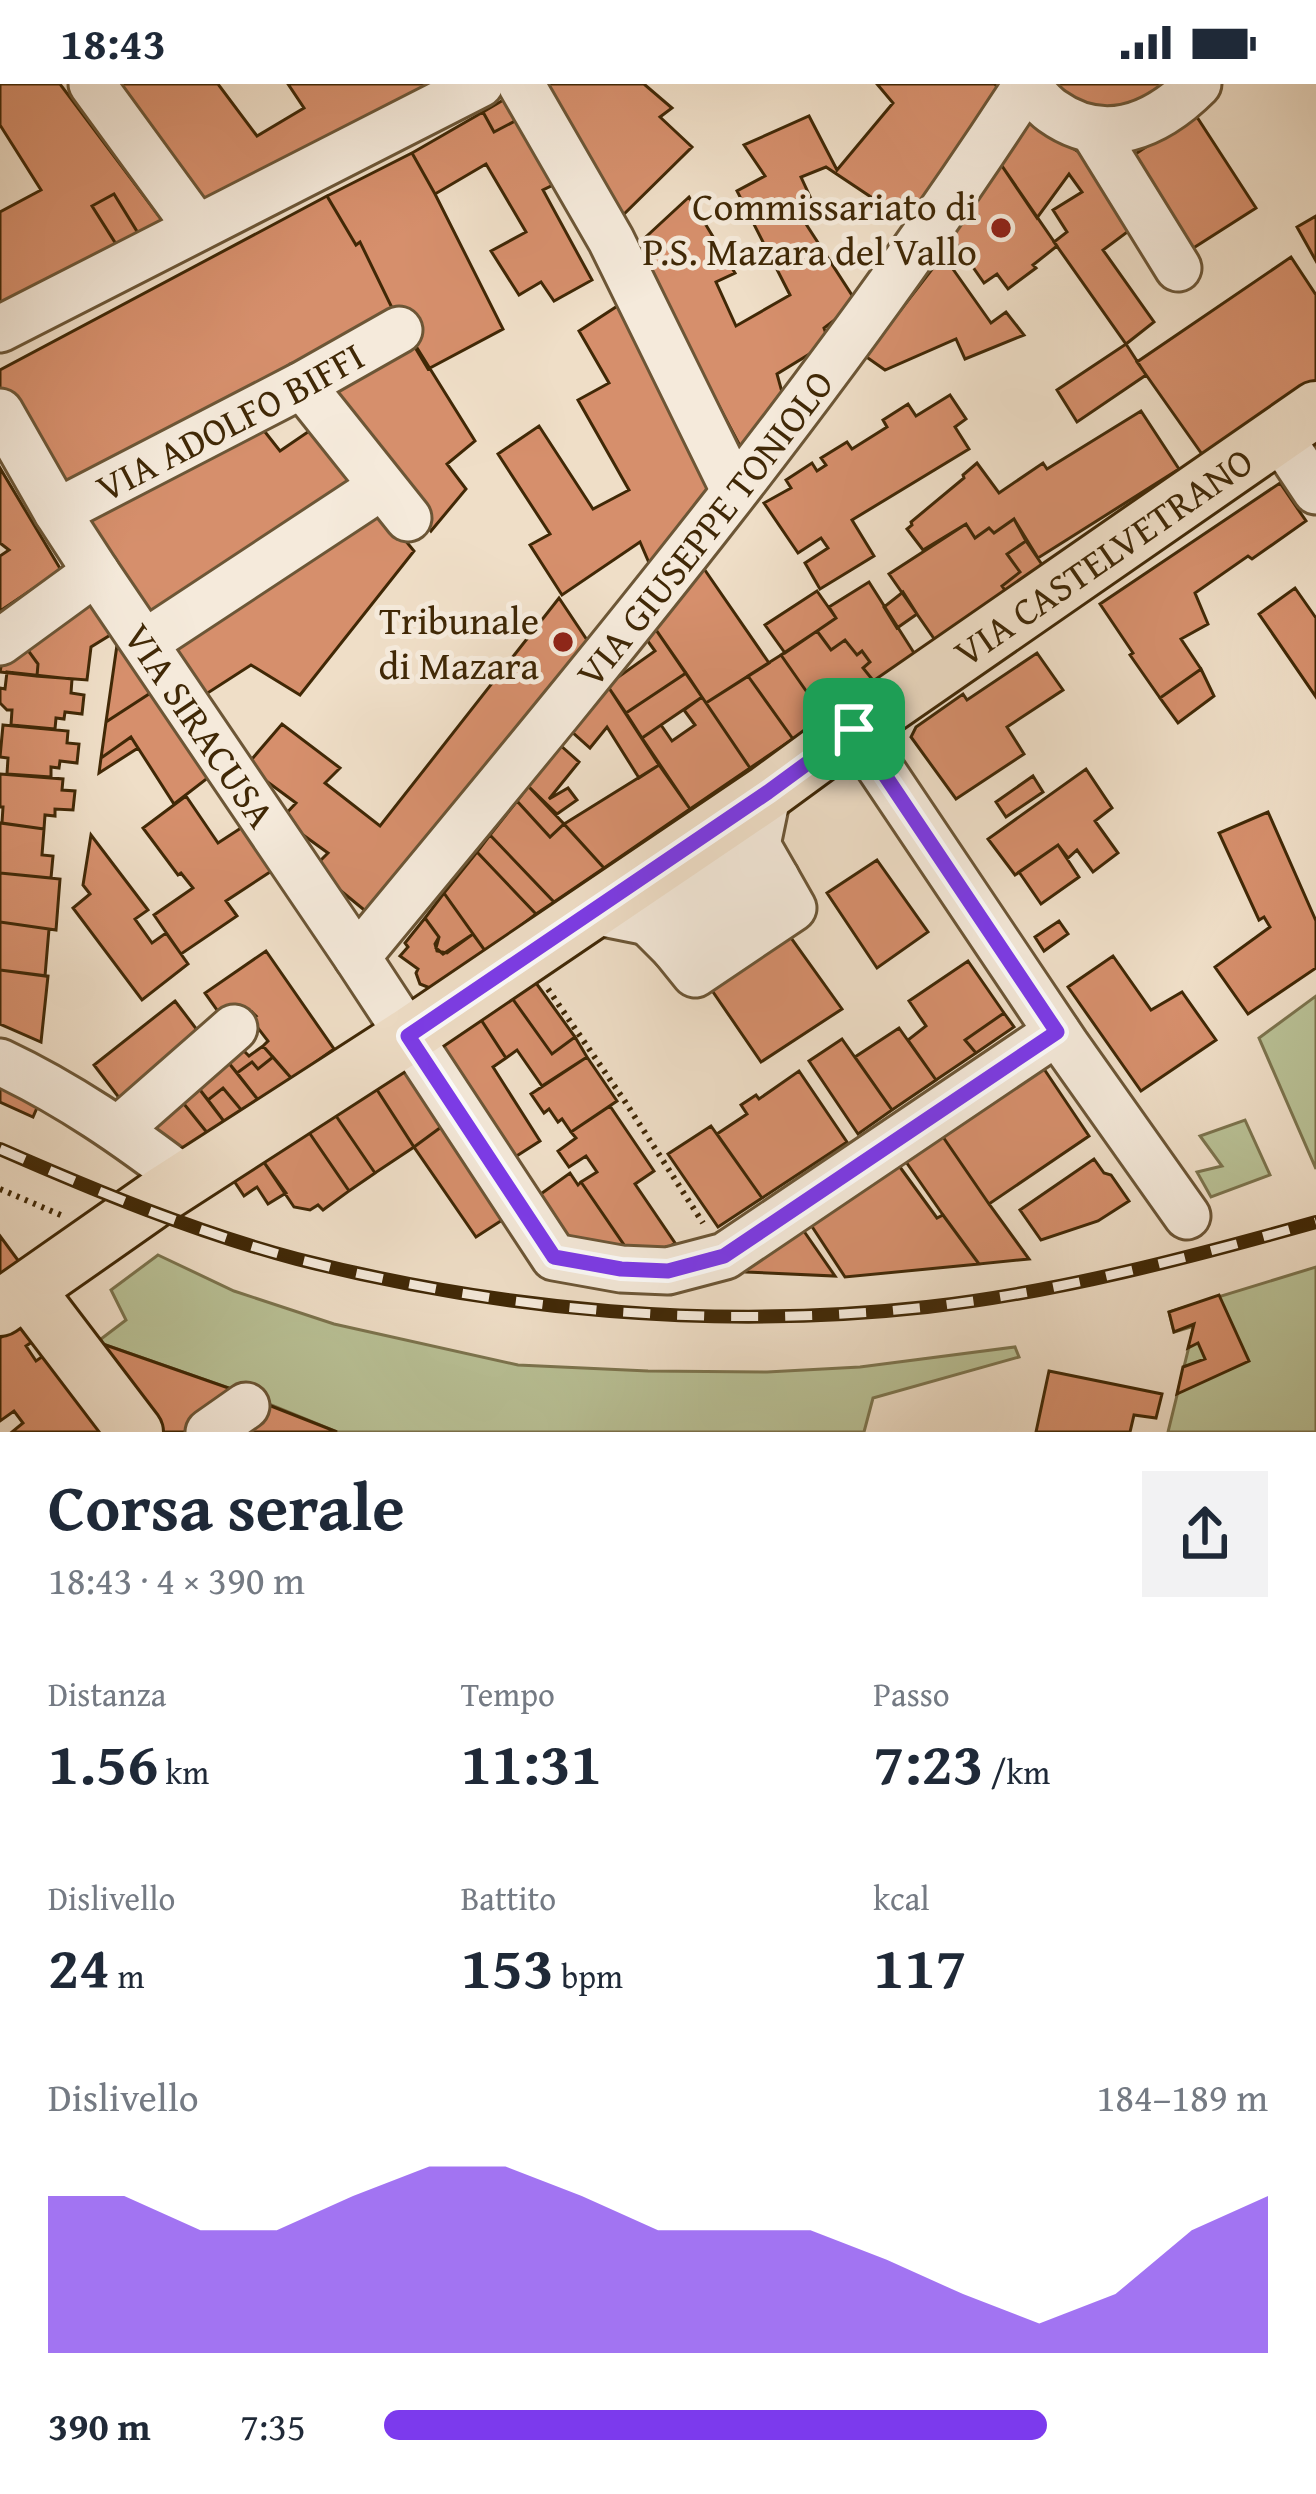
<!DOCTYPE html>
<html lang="it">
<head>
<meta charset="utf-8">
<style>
  body { margin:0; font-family:"Gentium Book Plus",serif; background:#f2f2f3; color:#1f2937; height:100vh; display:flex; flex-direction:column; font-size:45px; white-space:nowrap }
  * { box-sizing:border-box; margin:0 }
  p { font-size:39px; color:#747a83 }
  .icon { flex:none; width:66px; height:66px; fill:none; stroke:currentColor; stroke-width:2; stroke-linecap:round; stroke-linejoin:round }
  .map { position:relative; height:1348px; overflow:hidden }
  .drawer { display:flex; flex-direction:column; background:#fff; flex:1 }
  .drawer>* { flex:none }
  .pin { position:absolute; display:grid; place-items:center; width:102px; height:102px; color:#fff; margin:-51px; border-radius:24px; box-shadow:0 6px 18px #0006 }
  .round { display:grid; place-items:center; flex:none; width:126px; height:126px; border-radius:0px; background:#f2f2f3 }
  .headline { display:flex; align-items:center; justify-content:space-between; height:204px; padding:0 48px }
  h1 { font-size:66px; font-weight:800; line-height:90px }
  .stats { display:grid; grid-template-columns:repeat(3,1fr); gap:18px; height:204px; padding:12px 48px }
  .stats div { display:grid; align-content:center }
  .stats b { font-size:60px; font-weight:800 }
  .stats small { font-size:33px; font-weight:400 }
  .stats p { font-size:33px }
  .chart { height:336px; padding:24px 48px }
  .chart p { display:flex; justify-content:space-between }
  .chart svg { width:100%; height:216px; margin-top:12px; fill:#7c3aed; opacity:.7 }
  ul { padding:0 48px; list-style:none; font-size:39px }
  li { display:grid; grid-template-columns:192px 144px 1fr; align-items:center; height:90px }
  li i { height:30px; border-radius:15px; background:#7c3aed }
  .status { display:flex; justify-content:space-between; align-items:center; height:84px; padding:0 60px; background:#fff; direction:ltr }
  .status svg { height:33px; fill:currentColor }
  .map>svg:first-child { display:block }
  .green { fill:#b9c196; stroke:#7c744e; stroke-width:3 }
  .building { fill:#d68f6c; stroke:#402806; stroke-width:3 }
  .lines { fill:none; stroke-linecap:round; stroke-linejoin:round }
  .minor-casing { stroke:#6c5636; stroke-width:51 }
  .major-casing { stroke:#402806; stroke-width:60 }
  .path { stroke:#402806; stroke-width:6; stroke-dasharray:3 6; stroke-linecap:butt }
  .minor { stroke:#f5eadb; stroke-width:45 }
  .major { stroke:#efdec7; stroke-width:54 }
  .rail-casing { stroke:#402806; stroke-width:14 }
  .rail { stroke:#f5eadb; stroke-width:9; stroke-dasharray:27; stroke-linecap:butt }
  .route-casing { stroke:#fff; stroke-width:24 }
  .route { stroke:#7c3aed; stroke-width:15 }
  .poi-dot { fill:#8f2418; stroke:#f5eadb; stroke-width:4.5 }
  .labels { text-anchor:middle; stroke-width:10; stroke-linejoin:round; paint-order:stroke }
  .poi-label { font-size:39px; fill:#402806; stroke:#f5eadb; text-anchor:end }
  .street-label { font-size:39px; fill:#402806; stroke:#f5eadb }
</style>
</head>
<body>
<div class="status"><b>18:43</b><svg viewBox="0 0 49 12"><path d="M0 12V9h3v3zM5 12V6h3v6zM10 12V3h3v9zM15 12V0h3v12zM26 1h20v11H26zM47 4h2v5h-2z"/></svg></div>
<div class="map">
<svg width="1316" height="1348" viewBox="0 0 1316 1348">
  <rect width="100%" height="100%" fill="#efdec7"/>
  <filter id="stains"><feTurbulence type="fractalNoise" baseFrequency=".00167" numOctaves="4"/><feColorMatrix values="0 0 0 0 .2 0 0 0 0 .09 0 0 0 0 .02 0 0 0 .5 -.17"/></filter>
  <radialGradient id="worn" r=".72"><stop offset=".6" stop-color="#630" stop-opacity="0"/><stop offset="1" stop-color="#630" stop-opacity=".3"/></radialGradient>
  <path class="green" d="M1316,912V1085L1259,954Z
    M1245,1036L1270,1091L1211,1113L1197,1088L1222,1082L1200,1052Z
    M158,1171L234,1207L334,1240L518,1281L648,1287L767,1288L860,1283L1015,1263L1019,1273L873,1314L864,1348H337L240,1308L97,1258L126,1236L111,1206Z
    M1316,1183V1348H1168L1194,1242L1174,1248L1169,1228Z"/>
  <path class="building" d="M0,0H60L162,136L138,149L114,110L92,122L116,160L0,221V128L41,106L0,41Z
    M107,0H218L257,52L304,24L288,0H444L200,128Z
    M547,0H644L672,24L660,33L692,63L621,133Z
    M877,0H995L998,4L916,143L826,83L801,93L812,117L806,140L857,219L824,244L829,258L777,290L785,319L740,362L635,163L689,113L735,189L716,198L736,242L790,211L737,107L765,92L744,61L809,32L837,86L893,19Z
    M1057,0H1165L1133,20L1085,26L1054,5Z
    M505,15L517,36L494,48L483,28Z
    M483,28L494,48L517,36L553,101L543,106L592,196L554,217L541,198L519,211L491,167L526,148L486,80L435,110L412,69Z
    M1195,30L1256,124L1184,170L1122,79Z
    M1027,36L1082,70L1134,143L1103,166L1154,238L1126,260L1054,158L1067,148L1053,126L1082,108L1069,90L1037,134L1000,79Z
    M412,69L435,110L503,245L428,285L395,230L360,158L356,161L327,112Z
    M1000,79L1057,162L1033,181L1036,184L1008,205L997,190L984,199L952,153Z
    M114,110L138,149L116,160L92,122Z
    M327,112L356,161L360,158L395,230L67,410L0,307V286Z
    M1316,132V177L1297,143Z
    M943,171L991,239L1006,228L1024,251L965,275L956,255L885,286L865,272Z
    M1291,173L1316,211V297L1204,373L1137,278Z
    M619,221L713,412L653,488L640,458L562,511L530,461L550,450L498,370L539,342L593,425L629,406L578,316L609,299L579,247Z
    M409,251L475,357L447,380L466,405L431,447L326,300Z
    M1126,260L1146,291L1077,338L1057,306Z
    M950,311L966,335L955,343L969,365L852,436L874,472L820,505L805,479L828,464L821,454L798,469L764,419L791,404L786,396L812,379L817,387L826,381L821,374L847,358L852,365L887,343L883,336L908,320L916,332Z
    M1141,327L1179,385L1038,474L1014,435L994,449L989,444L975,454L966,440L923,466L907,445L912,441L911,438L964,394L963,391L977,379L999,409L1043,379L1047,385Z
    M258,339L280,367L321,339L364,395L158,537L79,431Z
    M0,384L61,486L0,527V472L9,466L0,459Z
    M1280,399L1306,437L1252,475L1248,472L1195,509L1208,540L1181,555L1201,585L1160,614L1130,571L1133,569L1100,520Z
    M378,423L414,467L300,611L251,581L203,612L168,560Z
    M1014,435L1026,457L1007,470L1020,488L1002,502L1007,509L935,556L889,490L966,440L975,454L989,444L994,449Z
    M1026,457L1045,485L1007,509L1002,502L1020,488L1007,470Z
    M700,479L769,579L706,619L652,540Z
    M869,498L916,572L876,600L863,584L870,578L862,567L857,571L845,556L831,566L817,547L836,534L829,523Z
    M1295,504L1316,534V613L1259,530Z
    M817,507L836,534L785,569L765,541Z
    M903,508L917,530L897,544L884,523Z
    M86,511L112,550L91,563L87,596L37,592L38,580L19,554Z
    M559,514L589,559L374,834L313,784L328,769L281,735L296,719L246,682L282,640L340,684L325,699L380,742Z
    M652,540L686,589L626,629L607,601L655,567L644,552Z
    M817,547L831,566L845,556L857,571L862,567L870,578L863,584L876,600L825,634L781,571Z
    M19,554L38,580L37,592L0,588L5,562Z
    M119,559L152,608L106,638L117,561Z
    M1037,569L1063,606L1007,643L1024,670L956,715L911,653L916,643L963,610L967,616Z
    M781,571L825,634L793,655L748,592Z
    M1201,585L1214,612L1178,639L1160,614Z
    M7,588L72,595L71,609L84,611L82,630L65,628L64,635L56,634L55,645L11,641L12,626H7L0,619V604L5,605Z
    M686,589L702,613L642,654L626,629Z
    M748,592L793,655L750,684L706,619Z
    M607,601L659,681L639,694L607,643L590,664L571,647Z
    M152,608L209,693L174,720L131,653L101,674L106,638Z
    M702,613L750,684L690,725L642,654L661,641L672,657L695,641L684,626Z
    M3,641L68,647L67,659L79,660L77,679L60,677L59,684L51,683V693L7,690L8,674L0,673Z
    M131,653L138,664L99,689L101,674Z
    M560,661L579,678L549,715L568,704L577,716L557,730L528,702Z
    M659,681L690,725L604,784L564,740Z
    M1086,685L1112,724L1095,737L1118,769L1093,788L1077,766L1068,774L1058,761L1015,791L988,755Z
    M0,690L63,695L62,706L75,707L73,726L55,725V732L45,731L44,745L2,739L3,723H0Z
    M1033,692L1043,708L1006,733L996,718Z
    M528,702L564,740L550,753L517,717Z
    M186,712L218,759L244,742L273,786L226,817L237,832L181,870L154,831L193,804L181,789L178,791L143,744Z
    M517,717L550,753L564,740L604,784L554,818L490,751Z
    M1268,728L1316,837V884L1248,930L1215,883L1270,843L1264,833L1259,836L1219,749Z
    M0,739L44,745L42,771L53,772L51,794L0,789Z
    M91,751L148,826L135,835L152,859L166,849L188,880L142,916L73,824L90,810L83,801Z
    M490,751L554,818L536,830L477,768Z
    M1058,761L1079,793L1041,820L1019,788Z
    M477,768L536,830L486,868L444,809Z
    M877,776L928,848L877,884L827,809Z
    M741,784L842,925L761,978L711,905Z
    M0,789L60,795L56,846L0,838Z
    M444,809L473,850L443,870L436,864L439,853L425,834Z
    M425,834L439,853L435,860L437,867L447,869L473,850L486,868L430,904L420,900L416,889L418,885L400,872L408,863L405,859Z
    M1059,837L1068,850L1044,867L1035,853Z
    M0,838L49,845L45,892L0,886Z
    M266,867L334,965L292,995L263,962L268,957L251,935L256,932L252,928L238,939L222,933L205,909Z
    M1113,872L1151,926L1182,908L1216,956L1141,1007L1068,903Z
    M968,877L1004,929L965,956L976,969L936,996L908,956L926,942L909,917Z
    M0,886L48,892L41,958L0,940Z
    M531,892L575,953L552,970L507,907Z
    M507,907L552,970L575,953L587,973L542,1002L517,966L506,974L476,928Z
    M175,917L204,955L123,1019L94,981Z
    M476,928L506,974L493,983L540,1057L504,1080L422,962Z
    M1004,929L1014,943L976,969L965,956Z
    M899,944L936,996L892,1026L855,973Z
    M842,955L892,1026L858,1050L809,977Z
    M263,962L273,973L258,985L252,978L237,989L228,978L243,966L249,972Z
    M273,973L292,995L259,1017L237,989L252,978L258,985Z
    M587,973L617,1017L571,1048L562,1035L558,1038L549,1025L544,1029L531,1010Z
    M406,976L448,1038L414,1063L372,998Z
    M228,978L259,1017L243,1028L223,1004L208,1016L197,1002Z
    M1042,982L1089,1052L989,1120L941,1050Z
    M799,987L847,1058L762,1114L717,1050L747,1030L741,1021L756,1011L759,1015Z
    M0,990L43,1010L33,1033L0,1018Z
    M372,998L414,1063L375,1089L332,1026Z
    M197,1002L226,1040L209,1051L180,1015Z
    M223,1004L243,1028L226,1040L208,1016Z
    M180,1015L209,1051L178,1073L143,1045Z
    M610,1022L654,1087L635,1100L675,1159L656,1173L631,1171L581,1098L597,1088L586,1072L569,1083L558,1067L576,1054L571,1048Z
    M332,1026L375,1089L349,1107L306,1044Z
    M448,1038L510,1131L476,1153L414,1063Z
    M711,1042L762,1114L718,1143L668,1070Z
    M306,1044L349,1107L323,1126L318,1121L310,1126L294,1123L261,1074Z
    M941,1050L989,1120L1029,1175L979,1180L943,1131L904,1075Z
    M261,1074L286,1109L268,1120L257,1103L244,1112L232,1094Z
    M1094,1075L1104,1089L1111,1091L1129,1117L1098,1137L1041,1156L1020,1126Z
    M897,1079L937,1134L943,1131L979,1180L845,1193L809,1138Z
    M570,1089L578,1101L581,1098L631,1171L572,1166L538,1112Z
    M801,1143L835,1192L746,1188L742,1183Z
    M0,1152L20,1179L0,1193Z
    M1219,1211L1249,1277L1177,1310L1183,1283L1205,1275L1198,1259L1188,1264L1194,1240L1174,1248L1169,1228Z
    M26,1237L38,1254L26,1262L36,1277L49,1268L108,1348H12L23,1339L14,1327L0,1337V1254Z
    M97,1258L240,1308L184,1348H164Z
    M1049,1287L1162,1310L1156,1334L1134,1331L1130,1348H1036Z
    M266,1320L337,1348H227Z"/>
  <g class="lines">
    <g class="minor-casing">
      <g id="minor">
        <path d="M92,0L197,144"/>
        <path d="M521,0L611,156L734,406"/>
        <path d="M1025,0C1034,9 1042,20 1052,27C1105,65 1157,41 1198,0"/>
        <path d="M1094,48L1178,184"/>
        <path d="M0,245L480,0"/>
        <path d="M302,301L408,434"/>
        <path id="s1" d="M0,328L57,428L96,488L357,873L554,1173L621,1185L668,1187L725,1172L1057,948"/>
        <path d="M1278,350L1316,407"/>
        <path id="s2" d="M57,428L302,301L399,246"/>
        <path d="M0,558L96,488"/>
        <path d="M146,558L381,403"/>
        <path d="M854,645L1066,961L1187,1132"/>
        <path d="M593,827L648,838L757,761L768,708"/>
        <path d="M648,838L674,864L776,794L757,761"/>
        <path d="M674,864L695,890L793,824L776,794"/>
        <path id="s3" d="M357,873C591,590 827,309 1027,0"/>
        <path d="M0,978C68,1010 127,1051 187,1097"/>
        <path d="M119,1045L234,944"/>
        <path d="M209,1348L246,1322"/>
      </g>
    </g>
    <g class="major-casing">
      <g id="major">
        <path d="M27,1206L135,1348"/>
        <path id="s4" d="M0,1224L160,1112L408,952L768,708L854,645L1316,325"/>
      </g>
    </g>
    <path class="path" d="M548,905L624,1016L703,1139
      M0,1105L63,1132"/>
    <use href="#minor" class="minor"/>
    <use href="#major" class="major"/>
    <g class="rail-casing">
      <path id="rail" d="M0,1065C96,1107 195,1148 297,1175C502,1227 717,1246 927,1223C1059,1208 1188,1174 1316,1138"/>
    </g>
    <use href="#rail" class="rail"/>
  </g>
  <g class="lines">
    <g class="route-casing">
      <path id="route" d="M854,645L1057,948L724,1172L668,1187L621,1185L554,1173L408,952L768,708Z"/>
    </g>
    <use href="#route" class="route"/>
  </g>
  <g class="poi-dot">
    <circle cx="1001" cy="144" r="12"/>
    <circle cx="563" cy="558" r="12"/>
  </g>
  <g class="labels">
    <g class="poi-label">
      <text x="977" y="136">Commissariato di<tspan x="977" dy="45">P.S. Mazara del Vallo</tspan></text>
      <text x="539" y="550">Tribunale<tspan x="539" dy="45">di Mazara</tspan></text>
    </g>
    <g class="street-label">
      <text dy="14" stroke="none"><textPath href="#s2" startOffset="195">VIA ADOLFO BIFFI</textPath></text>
      <text dy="14" stroke="none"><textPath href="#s3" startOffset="552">VIA GIUSEPPE TONIOLO</textPath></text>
      <text dy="14" stroke="none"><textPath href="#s4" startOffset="1335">VIA CASTELVETRANO</textPath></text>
      <text dy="14" stroke="none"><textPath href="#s1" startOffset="372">VIA SIRACUSA</textPath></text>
    </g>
  </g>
  <rect width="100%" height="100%" filter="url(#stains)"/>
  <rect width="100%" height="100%" fill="url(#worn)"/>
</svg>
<div class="pin" style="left:854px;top:645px;background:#1e9e55"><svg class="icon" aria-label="arrive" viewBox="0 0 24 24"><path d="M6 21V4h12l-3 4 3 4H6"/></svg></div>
</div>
<section class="drawer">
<div class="headline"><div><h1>Corsa serale</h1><p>18:43 · 4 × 390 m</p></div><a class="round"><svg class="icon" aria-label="share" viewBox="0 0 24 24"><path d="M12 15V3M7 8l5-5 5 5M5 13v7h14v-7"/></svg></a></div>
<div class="stats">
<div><p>Distanza</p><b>1.56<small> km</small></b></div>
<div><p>Tempo</p><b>11:31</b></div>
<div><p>Passo</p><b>7:23<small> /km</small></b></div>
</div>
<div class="stats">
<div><p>Dislivello</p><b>24<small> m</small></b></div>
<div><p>Battito</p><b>153<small> bpm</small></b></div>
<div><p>kcal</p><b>117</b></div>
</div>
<div class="chart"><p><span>Dislivello</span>184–189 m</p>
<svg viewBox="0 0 160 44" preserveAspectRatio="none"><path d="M0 44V12L10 12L20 19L30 19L40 12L50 6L60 6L70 12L80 19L90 19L100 19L110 25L120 32L130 38L140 32L150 19L160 12V44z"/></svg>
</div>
<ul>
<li><b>390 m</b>7:35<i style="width:75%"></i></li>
</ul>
</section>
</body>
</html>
